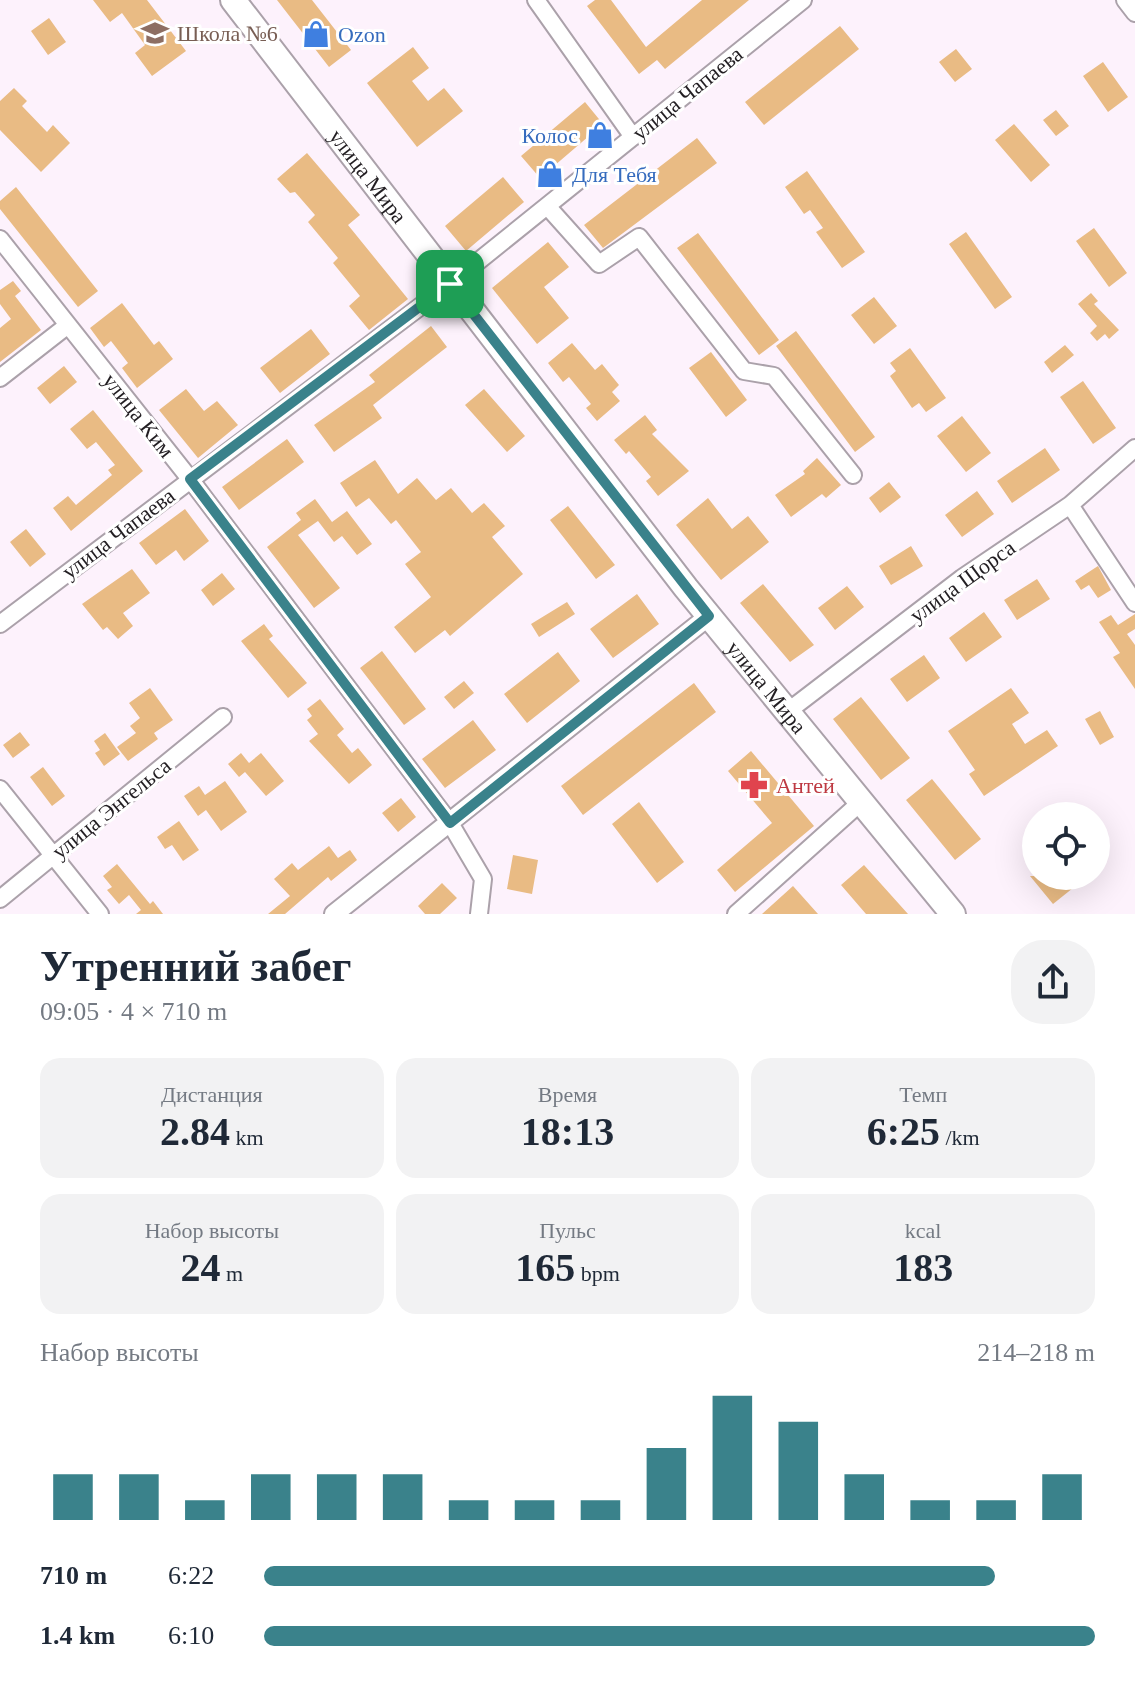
<!DOCTYPE html>
<html lang="ru">
<head>
<meta charset="utf-8">
<style>
  body { margin:0; font-family:"Times New Roman",serif; background:#f2f2f3; color:#1f2937; height:100vh; display:flex; flex-direction:column; font-size:30px; white-space:nowrap }
  * { box-sizing:border-box; margin:0 }
  p { font-size:26px; color:#747a83 }
  .icon { flex:none; width:44px; height:44px; fill:none; stroke:currentColor; stroke-width:2; stroke-linecap:round; stroke-linejoin:round }
  .map { position:relative; height:914px; overflow:hidden }
  .panel { display:flex; flex-direction:column; background:#fff; flex:1 }
  .panel>* { flex:none }
  .buttons { position:absolute; left:1022px; top:802px; display:grid; gap:16px }
  .buttons a { display:grid; place-items:center; width:88px; height:88px; border-radius:50%; background:#fff; box-shadow:0 8px 32px #0002; font-size:40px }
  .pin { position:absolute; display:grid; place-items:center; width:68px; height:68px; color:#fff; margin:-34px; border-radius:16px; box-shadow:0 4px 12px #0006 }
  .round { display:grid; place-items:center; flex:none; width:84px; height:84px; border-radius:32px; background:#f2f2f3 }
  .headline { display:flex; align-items:center; justify-content:space-between; height:136px; padding:0 40px }
  h1 { font-size:44px; font-weight:800; line-height:60px }
  .stats { display:grid; grid-template-columns:repeat(3,1fr); gap:12px; height:136px; padding:8px 40px }
  .stats div { display:grid; align-content:center; border-radius:20px; background:#f2f2f3; text-align:center }
  .stats b { font-size:40px; font-weight:800 }
  .stats small { font-size:22px; font-weight:400 }
  .stats p { font-size:22px }
  .chart { height:224px; padding:16px 40px }
  .chart p { display:flex; justify-content:space-between }
  .chart svg { width:100%; height:144px; margin-top:8px; stroke:#3a828b; stroke-width:6 }
  ul { padding:0 40px; list-style:none; font-size:26px }
  li { display:grid; grid-template-columns:128px 96px 1fr; align-items:center; height:60px }
  li i { height:20px; border-radius:10px; background:#3a828b }
  .map>svg:first-child { display:block }
  .building { fill:#e9bb84 }
  .lines { fill:none; stroke-linecap:round; stroke-linejoin:round }
  .minor-casing { stroke:#aba1aa; stroke-width:20 }
  .tertiary-casing { stroke:#aba1aa; stroke-width:22 }
  .primary-casing { stroke:#aba1aa; stroke-width:28 }
  .minor { stroke:#fff; stroke-width:16 }
  .tertiary { stroke:#fff; stroke-width:18 }
  .primary { stroke:#fff; stroke-width:24 }
  .route-casing { stroke:#fff; stroke-width:16 }
  .route { stroke:#3a828b; stroke-width:10 }
  .labels { text-anchor:middle; stroke-width:6; stroke-linejoin:round; paint-order:stroke }
  .education-label { font-size:22px; fill:#785e54; stroke:#fff; text-anchor:start }
  .shop-label { font-size:22px; fill:#366cbe; stroke:#fff; text-anchor:start }
  .street-label { font-size:22px; fill:#221e22; stroke:#fff }
  .health-label { font-size:22px; fill:#be3a42; stroke:#fff; text-anchor:start }
</style>
</head>
<body>
<div class="map">
<svg width="1135" height="914" viewBox="0 0 1135 914">
  <rect width="100%" height="100%" fill="#fdf2fc"/>
  <path class="building" d="M93,0H147L186,51L152,76L135,53L145,45L122,13L110,22Z
    M277,0H312L351,50L329,67Z
    M595,0H611L646,47L702,0H749L665,69L657,60L639,74L587,6Z
    M49,18L66,42L48,55L31,31Z
    M840,26L859,49L764,125L745,102Z
    M413,47L429,68L412,81L428,101L444,88L463,111L417,147L367,83Z
    M956,49L972,69L955,82L939,62Z
    M1103,62L1128,97L1108,112L1083,76Z
    M14,88L27,101L22,106L47,132L53,125L70,143L41,172L0,130V101Z
    M585,102L603,124L540,178L521,156Z
    M1056,110L1069,126L1056,136L1043,120Z
    M1014,124L1050,165L1031,182L995,140Z
    M697,138L717,163L603,248L584,225Z
    M307,153L360,215L348,225L408,299L369,330L349,306L360,296L333,263L338,258L308,222L315,215L295,192L290,193L277,179Z
    M807,171L865,252L842,268L816,232L823,228L810,210L804,214L785,187Z
    M503,177L524,202L466,251L445,226Z
    M16,187L98,291L78,307L0,209V201Z
    M1094,228L1127,273L1109,287L1076,241Z
    M966,232L1012,297L995,309L949,244Z
    M698,233L779,340L759,355L677,248Z
    M548,242L569,267L544,287L569,318L537,344L492,288Z
    M13,281L21,291L15,296L41,330L0,362V328L11,319L0,304V290Z
    M1091,293L1098,301L1094,304L1119,330L1109,339L1105,334L1097,341L1090,333L1097,326L1078,304Z
    M874,297L897,326L874,344L851,315Z
    M122,303L154,345L159,341L173,359L137,388L122,368L128,363L111,341L104,347L90,328Z
    M431,326L447,347L373,405L382,418L334,452L314,425L375,382L369,375Z
    M311,329L330,354L280,393L260,368Z
    M796,331L875,437L855,452L776,346Z
    M572,343L595,370L602,364L619,385L612,392L620,401L597,421L586,408L591,404L569,377L563,382L548,363Z
    M1065,345L1074,355L1052,373L1044,362Z
    M910,348L946,398L926,412L919,403L912,408L890,376L896,371L890,363Z
    M711,352L747,400L726,417L689,368Z
    M64,366L77,382L50,404L37,388Z
    M1083,381L1116,428L1093,444L1060,397Z
    M186,389L204,411L217,401L238,425L198,458L159,410Z
    M484,389L525,436L507,452L465,405Z
    M93,410L143,471L71,531L53,508L68,496L76,505L112,475L108,470L115,465L96,442L87,449L70,429Z
    M645,415L657,430L652,434L689,471L658,496L646,481L651,477L629,451L626,454L614,440Z
    M962,416L991,453L966,472L937,436Z
    M287,439L304,462L239,510L222,487Z
    M1045,448L1060,470L1012,503L997,481Z
    M817,458L841,485L826,498L822,494L791,517L775,495L805,474L803,471Z
    M375,460L398,494L417,478L436,500L451,488L472,513L484,503L505,526L492,537L523,574L450,636L445,630L415,653L394,627L431,597L405,564L421,552L396,520L391,524L369,498L356,507L340,483Z
    M889,482L901,497L880,513L869,498Z
    M977,491L994,514L962,537L945,515Z
    M708,498L732,529L748,516L769,542L721,580L676,525Z
    M315,499L332,522L347,511L372,544L357,555L342,536L334,542L318,521L298,535L340,588L314,608L267,547L301,520L296,513Z
    M568,506L615,565L596,579L550,520Z
    M185,509L209,541L184,561L176,550L156,565L139,543Z
    M26,529L46,554L30,567L10,542Z
    M911,546L923,566L891,585L879,566Z
    M1098,566L1111,590L1098,598L1089,585L1081,590L1075,581Z
    M132,569L150,593L123,613L133,626L118,639L107,627L103,630L82,604Z
    M222,573L235,589L213,606L201,590Z
    M1037,579L1050,599L1017,620L1004,600Z
    M763,584L814,645L790,662L740,603Z
    M847,586L864,607L835,630L818,608Z
    M637,594L659,624L613,658L590,629Z
    M567,602L575,614L539,637L531,624Z
    M984,612L1002,637L966,662L949,638Z
    M1135,614V629L1127,634L1135,645V689L1113,657L1120,653L1099,622L1111,615L1118,625Z
    M264,624L273,636L269,639L307,683L288,698L241,641Z
    M382,651L426,709L404,725L360,668Z
    M558,652L580,681L527,723L504,694Z
    M924,655L940,678L907,702L890,679Z
    M464,681L474,693L454,709L444,697Z
    M694,683L716,712L583,815L561,786Z
    M150,688L173,720L154,733L158,739L128,761L117,747L136,733L130,726L140,718L129,703Z
    M1011,688L1029,713L1012,724L1025,744L1047,730L1058,746L984,796L969,774L975,770L948,731Z
    M861,697L910,758L881,780L833,719Z
    M320,699L344,729L337,735L352,753L358,748L372,765L349,784L309,741L318,734L307,720L312,716L307,709Z
    M1100,711L1114,737L1100,745L1085,719Z
    M473,720L496,750L445,788L422,759Z
    M20,732L30,745L13,758L3,745Z
    M105,733L120,754L104,766L95,753L100,750L94,741Z
    M751,751L814,826L735,892L717,870L772,823L728,771Z
    M241,753L249,763L261,753L284,781L266,796L245,772L239,777L228,764Z
    M43,767L65,796L52,806L30,777Z
    M932,779L981,839L955,860L906,800Z
    M225,781L247,812L221,831L206,810L198,816L184,796L199,786L205,795Z
    M401,798L416,817L398,832L382,813Z
    M639,802L684,862L657,883L612,824Z
    M179,821L199,850L183,861L172,845L165,849L157,837Z
    M329,846L338,858L350,850L357,860L331,881L328,877L285,914H268L290,896L274,879L292,863L298,870Z
    M513,855L538,860L532,894L507,889Z
    M117,864L150,904L153,901L163,914H136L141,910L129,895L119,904L107,890L112,887L103,876Z
    M864,865L908,914H866L841,885Z
    M1030,876H1088L1053,904Z
    M442,883L457,898L440,914H425L418,906Z
    M793,886L818,914H762Z"/>
  <g class="lines">
    <g class="minor-casing">
      <path id="minor" d="M536,0L633,137
        M1125,0L1135,13
        M547,206L599,264L639,237L744,371L774,376L853,475
        M0,239L190,479L450,823L483,879L479,914
        M0,378L68,325
        M1070,505L1135,603
        M0,624L450,284L803,0
        M787,712L962,578L1070,505L1135,448
        M0,789L100,914
        M0,899L223,717
        M736,914L861,802"/>
    </g>
    <g class="tertiary-casing">
      <path id="tertiary" d="M334,914L709,616"/>
    </g>
    <g class="primary-casing">
      <g id="primary">
        <path id="s1" d="M233,0L686,588L953,914"/>
      </g>
    </g>
    <use href="#minor" class="minor"/>
    <use href="#tertiary" class="tertiary"/>
    <use href="#primary" class="primary"/>
  </g>
  <g class="lines">
    <g class="route-casing">
      <path id="route" d="M450,284L709,616L450,823L190,479Z"/>
    </g>
    <use href="#route" class="route"/>
  </g>
  <defs>
    <g id="school-bare" transform="scale(2.16)"><path d="M0-5L7-2L0 1L-7-2ZM-4 1L0 2.5L4 1V4Q0 6-4 4Z" fill="#8d6e63" stroke="#fff" stroke-width="2.5" paint-order="stroke"/></g>
    <g id="shop-bare" transform="scale(2.16)"><path d="M-5-2.5h2.3a2.7 3.5 0 0 1 5.4 0H5L5.5 6h-11ZM-1.5-2.5h3a1.5 2.3 0 0 0-3 0Z" fill="#3f7fe0" stroke="#fff" stroke-width="2.5" paint-order="stroke"/></g>
    <g id="pharmacy-bare" transform="scale(2.16)"><path d="M-2-6h4v4h4v4h-4v4h-4v-4h-4v-4h4Z" fill="#e0444e" stroke="#fff" stroke-width="2.5" paint-order="stroke"/></g>
  </defs>
  <g fill-rule="evenodd">
    <use href="#school-bare" x="155" y="33"/>
    <use href="#shop-bare" x="316" y="34"/>
    <use href="#shop-bare" x="600" y="135"/>
    <use href="#shop-bare" x="550" y="174"/>
    <use href="#pharmacy-bare" x="754" y="785"/>
  </g>
  <g class="labels">
    <g class="education-label">
      <text x="177" y="41">Школа №6</text>
    </g>
    <g class="shop-label">
      <text x="338" y="42">Ozon</text>
      <text x="578" y="143" text-anchor="end">Колос</text>
      <text x="572" y="182">Для Тебя</text>
    </g>
    <g class="street-label">
      <text transform="translate(687 93) rotate(-39)" y="8">улица Чапаева</text>
      <text dy="8" stroke="none"><textPath href="#s1" startOffset="222">улица Мира</textPath></text>
      <text transform="translate(139 415) rotate(52)" y="8">улица Ким</text>
      <text transform="translate(118 533) rotate(-37)" y="8">улица Чапаева</text>
      <text transform="translate(962 581) rotate(-36)" y="8">улица Щорса</text>
      <text dy="8" stroke="none"><textPath href="#s1" startOffset="870">улица Мира</textPath></text>
      <text transform="translate(111 808) rotate(-39)" y="8">улица Энгельса</text>
    </g>
    <g class="health-label">
      <text x="776" y="793">Антей</text>
    </g>
  </g>
</svg>
<div class="buttons">
<a><svg class="icon" aria-label="locate" viewBox="0 0 24 24"><circle cx="12" cy="12" r="6"/><path d="M12 2v4M12 18v4M2 12h4M18 12h4"/></svg></a>
</div>
<div class="pin" style="left:450px;top:284px;background:#1e9e55"><svg class="icon" aria-label="arrive" viewBox="0 0 24 24"><path d="M6 21V4h12l-3 4 3 4H6"/></svg></div>
</div>
<section class="panel">
<div class="headline"><div><h1>Утренний забег</h1><p>09:05 · 4 × 710 m</p></div><a class="round"><svg class="icon" aria-label="share" viewBox="0 0 24 24"><path d="M12 15V3M7 8l5-5 5 5M5 13v7h14v-7"/></svg></a></div>
<div class="stats">
<div><p>Дистанция</p><b>2.84<small> km</small></b></div>
<div><p>Время</p><b>18:13</b></div>
<div><p>Темп</p><b>6:25<small> /km</small></b></div>
</div>
<div class="stats">
<div><p>Набор высоты</p><b>24<small> m</small></b></div>
<div><p>Пульс</p><b>165<small> bpm</small></b></div>
<div><p>kcal</p><b>183</b></div>
</div>
<div class="chart"><p><span>Набор высоты</span>214–218 m</p>
<svg viewBox="0 0 160 44" preserveAspectRatio="none"><path d="M5 44V30M15 44V30M25 44V38M35 44V30M45 44V30M55 44V30M65 44V38M75 44V38M85 44V38M95 44V22M105 44V6M115 44V14M125 44V30M135 44V38M145 44V38M155 44V30"/></svg>
</div>
<ul>
<li><b>710 m</b>6:22<i style="width:88%"></i></li>
<li><b>1.4 km</b>6:10<i style="width:100%"></i></li>
</ul>
</section>
</body>
</html>
